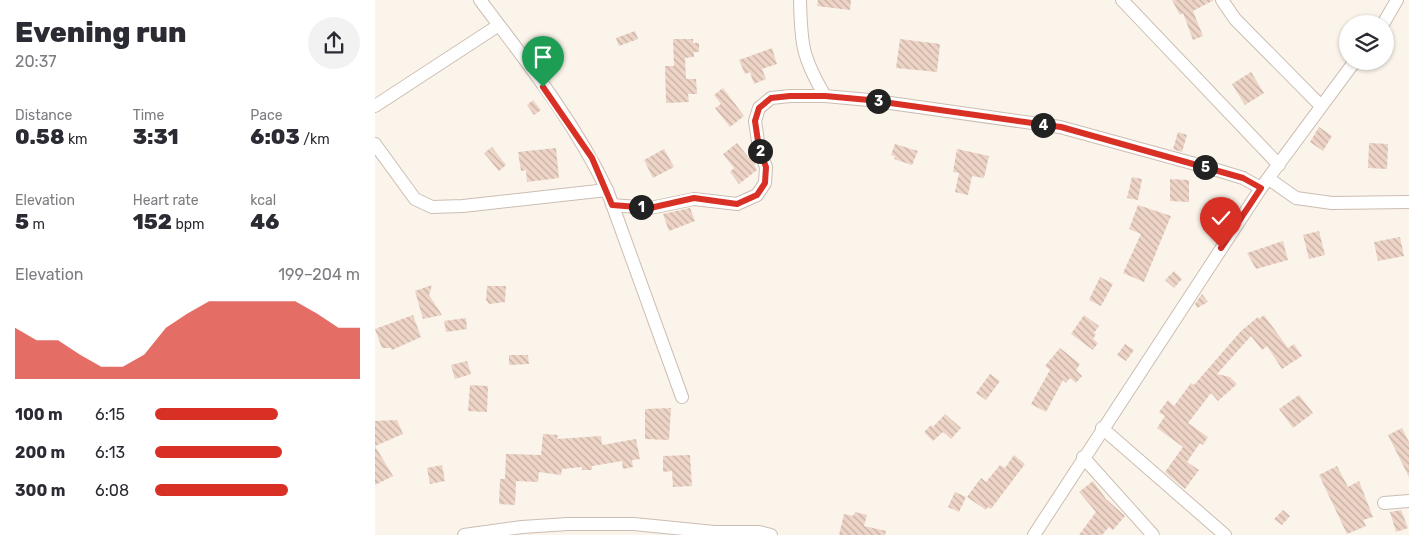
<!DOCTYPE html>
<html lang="en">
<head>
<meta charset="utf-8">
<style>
  body { margin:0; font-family:Rubik,sans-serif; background:#f2f2f3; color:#2b2b33; height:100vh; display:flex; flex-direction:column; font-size:19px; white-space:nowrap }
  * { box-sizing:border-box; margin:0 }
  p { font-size:16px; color:#7c7c81 }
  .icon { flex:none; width:28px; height:28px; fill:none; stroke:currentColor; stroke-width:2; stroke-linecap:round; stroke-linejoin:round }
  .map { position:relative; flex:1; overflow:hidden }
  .details { display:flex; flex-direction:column; background:#fff; width:375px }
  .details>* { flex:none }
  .tools { position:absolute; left:964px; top:15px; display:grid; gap:10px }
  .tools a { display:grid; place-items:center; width:55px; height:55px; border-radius:50%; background:#fff; box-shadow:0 1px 4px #0004; font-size:25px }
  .pin { position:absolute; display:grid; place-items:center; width:42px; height:42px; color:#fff; margin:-51px -21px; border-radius:50% 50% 50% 0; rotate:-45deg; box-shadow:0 0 5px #0007 }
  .pin .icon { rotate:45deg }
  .km { position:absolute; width:25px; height:25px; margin:-12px; border-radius:50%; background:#222; color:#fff; font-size:14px; line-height:25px; text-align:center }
  .round { display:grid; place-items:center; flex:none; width:52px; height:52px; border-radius:26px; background:#f2f2f3 }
  .overview { display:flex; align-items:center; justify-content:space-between; height:85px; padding:0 15px }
  h1 { font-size:28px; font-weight:800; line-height:38px }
  .stats { display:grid; grid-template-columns:repeat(3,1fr); gap:8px; height:85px; padding:5px 15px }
  .stats div { display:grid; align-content:center }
  .stats b { font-size:21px; font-weight:800 }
  .stats small { font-size:14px; font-weight:400 }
  .stats p { font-size:14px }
  .chart { height:140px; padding:10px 15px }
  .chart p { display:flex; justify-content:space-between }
  .chart svg { width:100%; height:90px; margin-top:5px; fill:#d93025; opacity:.7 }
  ul { padding:0 15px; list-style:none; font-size:16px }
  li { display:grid; grid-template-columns:80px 60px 1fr; align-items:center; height:38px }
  li i { height:12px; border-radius:6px; background:#d93025 }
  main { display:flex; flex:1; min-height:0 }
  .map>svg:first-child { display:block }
  .building { fill:url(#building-back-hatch) }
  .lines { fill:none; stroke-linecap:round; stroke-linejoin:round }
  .street-casing { stroke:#ccbdb2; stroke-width:14 }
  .street { stroke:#fff; stroke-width:12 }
  .route-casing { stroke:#fff; stroke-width:10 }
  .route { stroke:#d93025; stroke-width:6 }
</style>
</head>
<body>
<main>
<section class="details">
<div class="overview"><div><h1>Evening run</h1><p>20:37</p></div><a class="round"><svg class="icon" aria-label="share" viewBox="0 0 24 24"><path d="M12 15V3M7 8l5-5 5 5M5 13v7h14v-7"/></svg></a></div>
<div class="stats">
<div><p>Distance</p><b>0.58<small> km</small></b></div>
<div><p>Time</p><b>3:31</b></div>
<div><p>Pace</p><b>6:03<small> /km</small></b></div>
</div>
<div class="stats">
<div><p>Elevation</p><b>5<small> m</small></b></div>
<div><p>Heart rate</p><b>152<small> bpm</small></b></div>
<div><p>kcal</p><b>46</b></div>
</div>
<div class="chart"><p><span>Elevation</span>199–204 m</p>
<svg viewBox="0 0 160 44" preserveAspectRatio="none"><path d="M0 44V19L10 25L20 25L30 32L40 38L50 38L60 32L70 19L80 12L90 6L100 6L110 6L120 6L130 6L140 12L150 19L160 19V44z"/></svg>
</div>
<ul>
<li><b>100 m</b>6:15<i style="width:60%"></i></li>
<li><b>200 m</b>6:13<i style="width:62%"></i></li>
<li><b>300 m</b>6:08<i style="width:65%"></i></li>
</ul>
</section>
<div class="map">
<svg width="1034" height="535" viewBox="0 0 1034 535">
  <defs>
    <pattern id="building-back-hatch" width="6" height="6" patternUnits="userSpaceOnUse" patternTransform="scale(1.25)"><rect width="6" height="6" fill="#edd4c6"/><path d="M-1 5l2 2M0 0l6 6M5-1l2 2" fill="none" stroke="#c4afa3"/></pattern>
  </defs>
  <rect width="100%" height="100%" fill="#fbf4eb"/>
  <path class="building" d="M443,0H476L475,10L442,6Z
    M797,0H839L818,11L828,36L818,40L808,13L805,15Z
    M260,31L263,39L244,46L241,38Z
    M298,39H318V43H324V52H319V57L310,58L311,79H321L322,94H313L314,102L291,103L290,66H299Z
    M525,39L565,44L562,72L521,68Z
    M397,48L402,64L387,69L391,79L379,84L375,72L370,74L364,60Z
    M876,72L889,93L870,105L857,84Z
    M348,88L369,116L355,127L340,108L346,104L339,95Z
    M158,100L166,110L159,115L152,105Z
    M944,127L957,136L948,151L935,142Z
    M803,132L812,135L807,152L798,149Z
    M362,143L374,158L378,155L381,163L379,165L382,170L364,184L355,172L359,168L348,154Z
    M994,143L1013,144L1012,169L993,168Z
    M520,144L543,151L537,165L519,159L520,156L516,155Z
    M117,147L131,165L124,171L109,153Z
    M181,148L184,178L152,182L151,170L146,171L143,152Z
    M289,149L299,167L278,178L269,160Z
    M582,149L614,156L609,178L597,176L593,195L580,192L584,173L578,172Z
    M757,177L767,179L763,200L752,198Z
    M795,179L814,180V202L795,201Z
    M763,205L796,216L769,282L748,273L766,234L754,229Z
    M315,208L320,221L294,231L288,214Z
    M944,231L950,255L934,259L928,235Z
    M1025,237L1029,256L1003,261L999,242Z
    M908,241L913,260L881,269L872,253Z
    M799,271L807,279L799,288L790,280Z
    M725,277L738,284L726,306L714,300Z
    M57,285L54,295L67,315L48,319L40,291Z
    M112,286H131L130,302L114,304L111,300Z
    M827,294L833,302L822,308L820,304Z
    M38,315L46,337L17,350L16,348H7L0,329Z
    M709,315L724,326L719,333L721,334L718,339L723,343L718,350L696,334Z
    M889,315L913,348L919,344L927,356L907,369L892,346L887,350L876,336L842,374L855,377L862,384L843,401L836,393L813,423L833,437L828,445L825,443L812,462L824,470L810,489L790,472L808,447L782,428L790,416L784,412L793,400L799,406L816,383L819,385L866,331L883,317L884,319Z
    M91,318L92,329L71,332L69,321Z
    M750,344L759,350L751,361L742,355Z
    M685,348L705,364L701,370L707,376L701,383L695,378L691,383L688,380L671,412L656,404L675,370L670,366Z
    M134,355H153L154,364L134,365Z
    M92,361L96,374L80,379L76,365Z
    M615,374L625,381L611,400L601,393Z
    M95,385L113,386L112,412L93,411Z
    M924,395L938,413L918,428L904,409Z
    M296,408L294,440L270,439V409Z
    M570,414L586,428L576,439L568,432L558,441L549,432L556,425L558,427Z
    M22,420L28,434L0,446L18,476L0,485V421Z
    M1027,428L1034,442V477L1013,435Z
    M168,434L183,435L182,439L226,436L227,445L261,439L265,459L257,460L258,467L248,469L247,461L217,466V470H207V467L187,469L186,475L164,472L163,482L141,481L140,505L124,504L125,479H130L131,454L166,455Z
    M315,455L317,486L298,487L297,471L288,472V456Z
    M639,455L650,464L616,509L613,507L611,510L592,497L606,478L611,482L625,465L630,468Z
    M67,465L70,481L55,484L52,468Z
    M962,466L973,487L984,481L998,517L988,520L991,526L972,534L944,475Z
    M718,481L731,499L750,516L738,530L734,527L727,535H704L721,512L704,492Z
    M580,492L591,497L584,512L573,507Z
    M908,510L915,516L907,525L899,519Z
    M1026,510L1033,528L1021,532L1015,512Z
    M480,512L492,515L489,526L511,531L510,535H464L469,514L478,516Z"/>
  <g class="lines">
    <g class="street-casing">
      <path id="street" d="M105,0C151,61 199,121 232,190L307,397
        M425,0C426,44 427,57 450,96
        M747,0L904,165
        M847,0L860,19L946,106
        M1008,24L1022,0
        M0,106L124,25
        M0,144L40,199L57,207L88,206L232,190
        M894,179L921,198L957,203L1034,202
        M237,205L275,208L319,199L362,204L382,195L390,183L391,167L384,148L380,121L384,108L396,98L415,96H450L494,100L685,127L842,170L868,178L886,188
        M727,428L850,535
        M708,457L778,535
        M1009,503L1034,501
        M89,535L147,527L193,524H259L339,532H384L396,535
        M659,535L886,188L980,61"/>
    </g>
    <use href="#street" class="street"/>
  </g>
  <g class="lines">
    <g class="route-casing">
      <path id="route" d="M168,87L217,158L237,205L275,208L319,198L362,204L382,195L390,183L391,167L384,148L380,121L384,108L396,98L415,96H450L494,100L686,127L868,178L886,188L846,248"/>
    </g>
    <use href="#route" class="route"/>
  </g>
</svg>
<div class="tools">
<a><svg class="icon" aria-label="layers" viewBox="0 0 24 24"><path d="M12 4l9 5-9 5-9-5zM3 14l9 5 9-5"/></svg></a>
</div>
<div class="pin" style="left:168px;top:87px;background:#1e9e55"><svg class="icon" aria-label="arrive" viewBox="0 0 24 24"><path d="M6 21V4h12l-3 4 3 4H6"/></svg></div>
<div class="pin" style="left:846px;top:248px;background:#d93025"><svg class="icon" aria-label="check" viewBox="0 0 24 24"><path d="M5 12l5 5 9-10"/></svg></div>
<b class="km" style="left:266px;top:207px">1</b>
<b class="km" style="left:385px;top:151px">2</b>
<b class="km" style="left:503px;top:101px">3</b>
<b class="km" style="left:668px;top:125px">4</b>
<b class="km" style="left:830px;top:167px">5</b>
</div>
</main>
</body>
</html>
